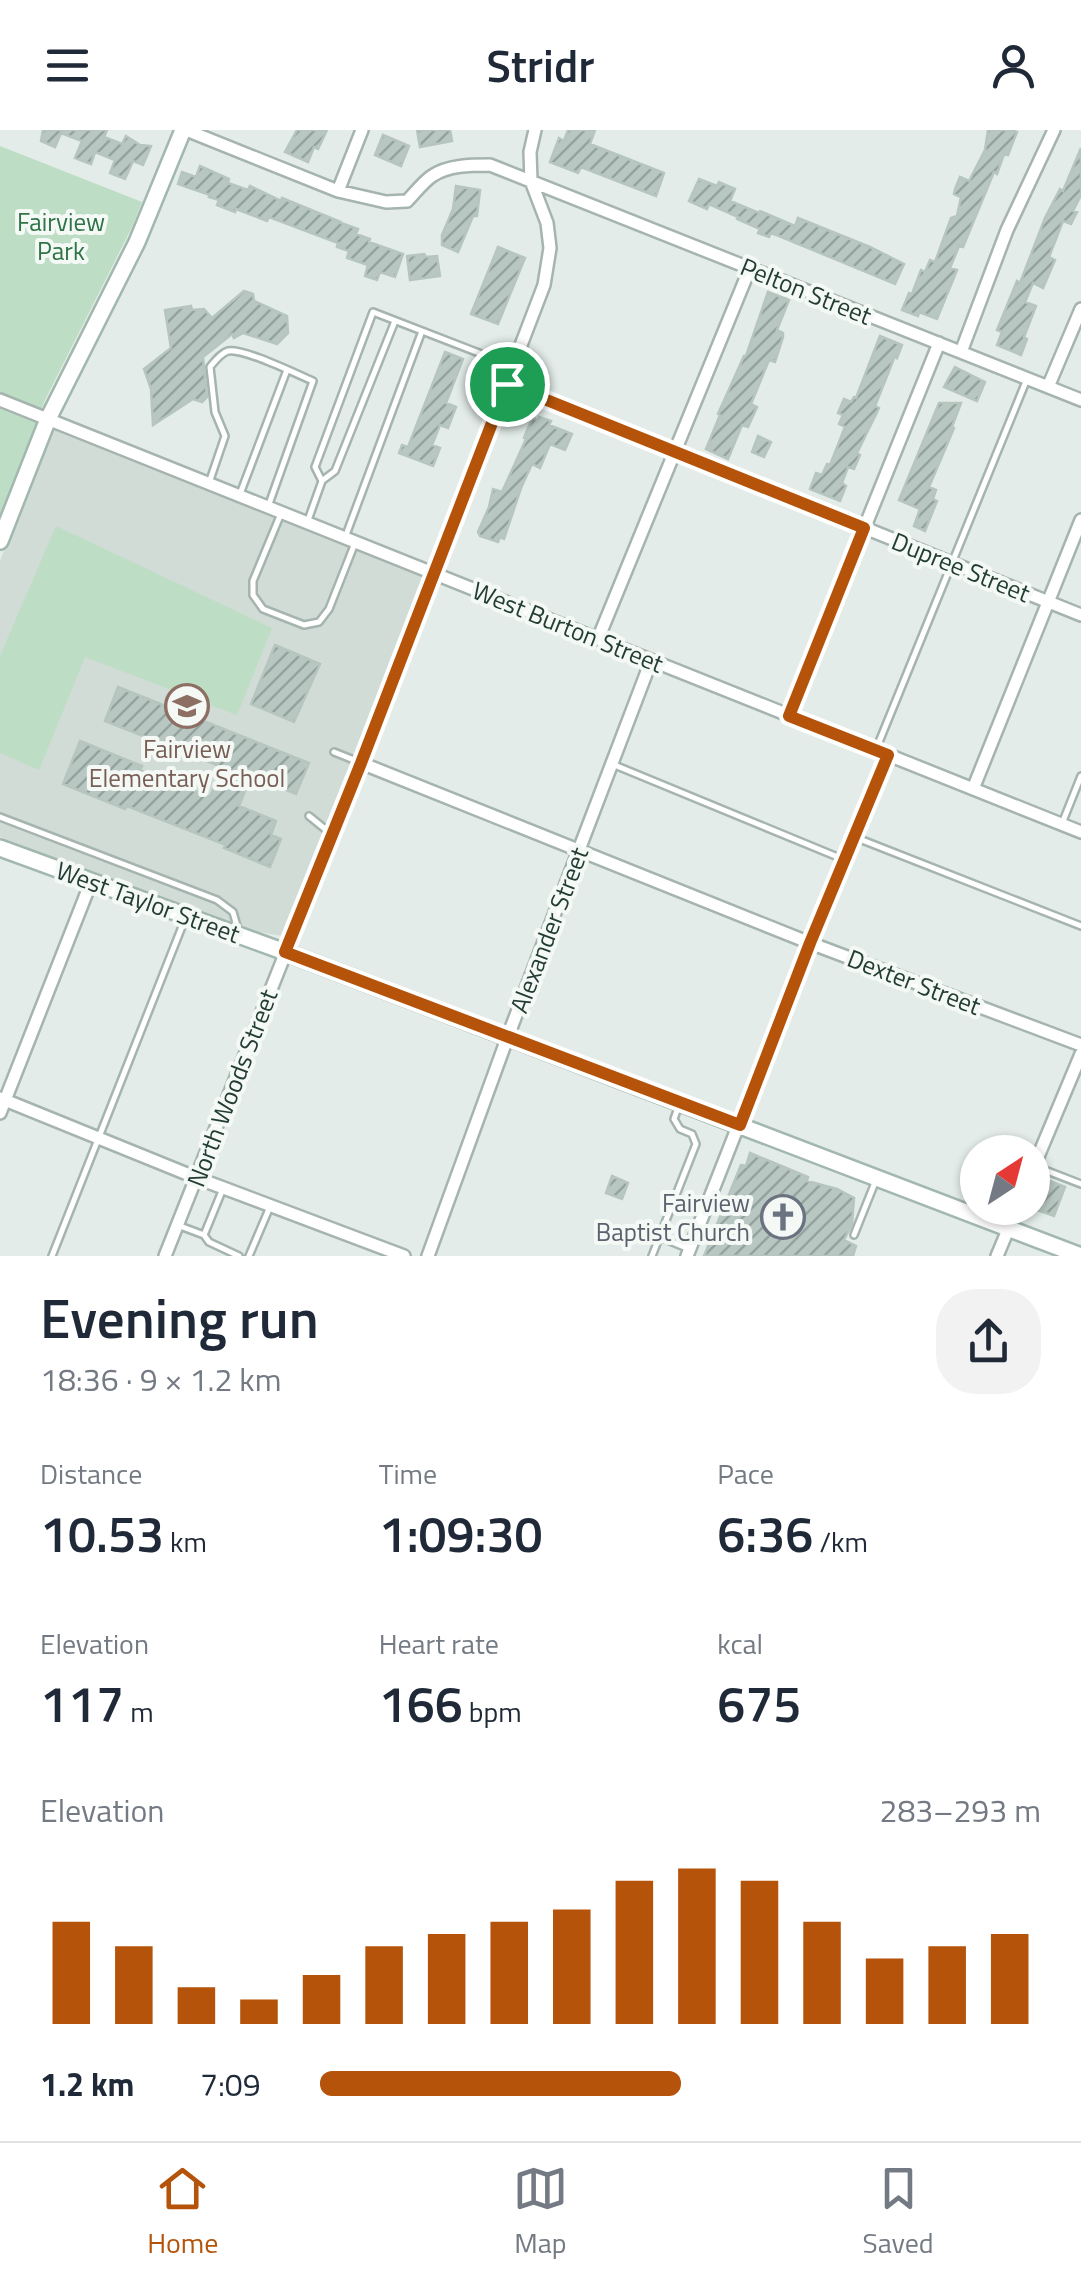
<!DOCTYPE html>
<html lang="en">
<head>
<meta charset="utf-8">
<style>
  body { margin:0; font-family:"Titillium Web",sans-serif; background:#f2f2f3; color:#1f2937; height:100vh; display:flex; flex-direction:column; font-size:38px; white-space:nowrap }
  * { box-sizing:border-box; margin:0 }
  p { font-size:32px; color:#747a83 }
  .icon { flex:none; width:55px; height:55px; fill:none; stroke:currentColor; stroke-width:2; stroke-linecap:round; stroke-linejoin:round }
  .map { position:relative; height:1126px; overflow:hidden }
  .side { display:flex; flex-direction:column; background:#fff; flex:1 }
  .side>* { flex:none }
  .needle { width:65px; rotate:36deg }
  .fabs { position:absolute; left:960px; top:1005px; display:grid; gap:20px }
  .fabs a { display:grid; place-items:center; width:90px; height:90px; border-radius:50%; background:#fff; box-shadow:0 2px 8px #0004; font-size:50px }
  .pin { position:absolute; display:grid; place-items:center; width:85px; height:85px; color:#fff; margin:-42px; border:5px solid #fff; border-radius:50%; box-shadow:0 2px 10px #0007 }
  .round { display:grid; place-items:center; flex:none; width:105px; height:105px; border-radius:40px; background:#f2f2f3 }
  .summary { display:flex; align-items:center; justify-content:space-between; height:170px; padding:0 40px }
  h1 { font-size:55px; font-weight:600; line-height:75px }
  .figures { display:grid; grid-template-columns:repeat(3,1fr); gap:15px; height:170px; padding:10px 40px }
  .figures div { display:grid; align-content:center }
  .figures b { font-size:50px; font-weight:600 }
  .figures small { font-size:28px; font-weight:400 }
  .figures p { font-size:28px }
  .chart { height:280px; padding:20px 40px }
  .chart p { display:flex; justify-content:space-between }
  .chart svg { width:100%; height:180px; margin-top:10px; stroke:#b45309; stroke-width:6 }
  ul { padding:0 40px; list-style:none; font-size:32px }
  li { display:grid; grid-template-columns:160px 120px 1fr; align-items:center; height:75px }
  li i { height:25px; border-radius:12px; background:#b45309 }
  header { display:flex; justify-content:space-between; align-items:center; height:130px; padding:0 40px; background:#fff; font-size:45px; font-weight:600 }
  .menu { display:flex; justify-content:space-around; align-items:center; height:140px; border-top:2px solid #e0e1e3; background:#fff; font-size:28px; color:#747a83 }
  .menu a { display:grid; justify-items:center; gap:5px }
  .menu .on { color:#b45309 }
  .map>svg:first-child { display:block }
  .built { fill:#d1dcd7 }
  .green { fill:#bdddc4 }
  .building { fill:url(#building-hatch); stroke:#b6c6bf; stroke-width:2.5 }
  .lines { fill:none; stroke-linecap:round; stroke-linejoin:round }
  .lane-casing { stroke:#a6b4af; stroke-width:10 }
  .street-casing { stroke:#a6b4af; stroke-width:16 }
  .secondary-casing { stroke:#a2b8af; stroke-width:20 }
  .lane { stroke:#fff; stroke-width:5 }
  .street { stroke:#fff; stroke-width:11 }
  .secondary { stroke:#fff; stroke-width:15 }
  .route-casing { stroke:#fff; stroke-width:20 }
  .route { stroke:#b45309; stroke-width:12 }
  .labels { text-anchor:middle; stroke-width:8; stroke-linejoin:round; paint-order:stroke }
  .park-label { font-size:25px; fill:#2f7347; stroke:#f4f9f6 }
  .street-label { font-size:25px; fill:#233d35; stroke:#f4f9f6 }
  .education-label { font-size:25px; fill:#785e54; stroke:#f4f9f6 }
  .worship-label { font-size:25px; fill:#5b616d; stroke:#f4f9f6; text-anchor:end }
</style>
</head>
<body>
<header><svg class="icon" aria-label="menu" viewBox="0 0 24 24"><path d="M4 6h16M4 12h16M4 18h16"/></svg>Stridr<svg class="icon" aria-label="person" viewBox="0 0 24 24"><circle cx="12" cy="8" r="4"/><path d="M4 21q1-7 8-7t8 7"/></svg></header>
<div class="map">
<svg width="1081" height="1126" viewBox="0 0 1081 1126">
  <defs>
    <pattern id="building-hatch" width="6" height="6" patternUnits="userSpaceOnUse" patternTransform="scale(2.5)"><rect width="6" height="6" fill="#b8c7c1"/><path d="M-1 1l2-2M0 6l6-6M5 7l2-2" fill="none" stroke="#95a39e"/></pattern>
  </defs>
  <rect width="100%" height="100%" fill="#e3ece8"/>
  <path class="built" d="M53,298L425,444L283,806L228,797L0,707V431Z"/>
  <path class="green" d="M0,16L142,72L132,97L45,270L0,385Z
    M56,396L272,498L237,585L85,527L39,640L0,623V526Z"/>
  <path class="building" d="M43,0H107L104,7L122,14L126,6L140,15L151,16L143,35L133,31L125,49L110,43L115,30L95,22L91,34L75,28L82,11L61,3L55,17L41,11Z
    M297,0H327L318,19L314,17L308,32L285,22Z
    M417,0H450L452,11L420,17Z
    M568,0H595L590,14L664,43L656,66L581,37L578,43L550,32L559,8L564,11Z
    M988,0H1011L1017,2L1008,25L1004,24L997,44L994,42L963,117L959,116L950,138L957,140L937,189L919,182L918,186L902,180L909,163L912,164L921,140L925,142L930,130L935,132L951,88L957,86L961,67L954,64L955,59L960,47L969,51L985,20Z
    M383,5L409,16L401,36L375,25Z
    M1081,18V65L1073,81L1077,82L1071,94L1063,91L1049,127L1055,130L1043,158L1033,153L1025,172L1036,176L1024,207L1027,209L1021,225L997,215L1002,202L997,200L1017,151L1020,153L1045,88L1060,59L1063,61Z
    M200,36L229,49L228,53L248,60L250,56L281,71L282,68L341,92V93L358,99L356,104L370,109L369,112L403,124L395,147L380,142L377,150L365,146L368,135L347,128L349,121L337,117L338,113L269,87L267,91L236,79L235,82L217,75L219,70L209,67L210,65L178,54L182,42L196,47Z
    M699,49L717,56L719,52L735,59L730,71L759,83L760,81L795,96L798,88L870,117L904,134L895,154L779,106L771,103L769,107L758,103L760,99L737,89L738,87L709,74L707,79L689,71Z
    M456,56L480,60L477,86H473L458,122L442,115V105L453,79Z
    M498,117L525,128L498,194L471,184Z
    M424,124L426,127L437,126L440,146L410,150L407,126Z
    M244,161L253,164L254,171L287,186L288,203L277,214L243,203L234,208L232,204L203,227L207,267L202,272L193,269L153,295L151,259L144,239L171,218L165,180L191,176L192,180L204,179L212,188Z
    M768,162L789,170L777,200L783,203V207L775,232L769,230L751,274L757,277L748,297L742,295L728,329L706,319L720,285L718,284L744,226H746Z
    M880,206L902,215L897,228L895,226L875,276L879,278L857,323L860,325L854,339L848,337L842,353L846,356L840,371L810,359L816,343L822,345L827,334L830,335L845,297L839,294L843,285L838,283L844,269L851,272L854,267L856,268Z
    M445,222L463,229L446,273L456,277L448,298L440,295L432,315L440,318L433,336L399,323L402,315L408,317Z
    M955,237L985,252L977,271L944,257Z
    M939,273H961L952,297L954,298L929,357L936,360L933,369L937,371L925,401L914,396L920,379L899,370Z
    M539,287L551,291L549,295L572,304L565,320L550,314L540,338L532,334L521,358L504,409L500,407L498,412L480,406L478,402L489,377L493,359L502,362L526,309L524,308L532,288L538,290Z
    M758,306L771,312L764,327L752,322Z
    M275,515L320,534L294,592L251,574Z
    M118,557L309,633L296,664L251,646L239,676L276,691L271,705L281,709L270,737L224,718L226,715L127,676L125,679L63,654L80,611L142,636L140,640L210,667L222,637L105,591Z
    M750,1023L808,1047L807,1051L837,1059L854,1068L852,1094L844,1110L856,1116L853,1126H704L741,1035L746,1036Z
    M612,1046L628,1053L622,1069L606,1063Z
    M1045,1049L1065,1057L1054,1086L1034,1079Z"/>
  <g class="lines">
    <g class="lane-casing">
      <path id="lane" d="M323,350L335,341L395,191
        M209,353L225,306L215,282L210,237C215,231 221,223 228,221C244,218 296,244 313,251L269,374
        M240,364L287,240
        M280,386L253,451V465L263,479L304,495L319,492L329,479L355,413
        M307,393L322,351L315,337L373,182L510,235
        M346,405L422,201
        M877,617L1027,249
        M334,622L359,632
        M612,634L845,730
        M309,686L330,703
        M0,687L217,770L233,782L239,803
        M1063,691L1081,646
        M857,708L1081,796
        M1037,1037L1081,1054
        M180,1096L204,1105L222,1061
        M204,1105L209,1112L239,1126
        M854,1105L876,1050
        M660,1107L689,1119
        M52,1126L185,789
        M249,1126L269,1079
        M652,1126L696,1014L692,1004L680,999L674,989L679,975"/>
    </g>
    <g class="street-casing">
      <path id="street" d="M186,0L338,61L386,72L407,71C415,63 423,52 432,46C448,35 471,35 490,35L1081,270
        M338,61L362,0
        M961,222L1007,100L1054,0
        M507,254L1081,485
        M1048,257L1081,179
        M0,270L1081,702
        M598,509L750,138
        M789,585L939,213
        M361,633L810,813L1081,915
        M973,659L1081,390
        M0,968L197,1048L404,1126
        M0,983L91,752
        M1032,1041L1081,924
        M165,1126L361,633L544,155L550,118L547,93L531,51L530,22L535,0
        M428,1126L508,906L651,531
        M687,1126L810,813L889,625
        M997,1126L1017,1078"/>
    </g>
    <g class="secondary-casing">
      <path id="secondary" d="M0,411L48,289L137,112L183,0
        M0,718L285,822L1081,1126"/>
    </g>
    <use href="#lane" class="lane"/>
    <use href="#street" class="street"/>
    <use href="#secondary" class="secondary"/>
  </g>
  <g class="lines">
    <g class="route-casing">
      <path id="route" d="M507,254L864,398L789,586L888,625L810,813L740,995L285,822L361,633Z"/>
    </g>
    <use href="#route" class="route"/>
  </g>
  <defs>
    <g id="school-ring" transform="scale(2.25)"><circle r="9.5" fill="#f4f9f6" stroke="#8d6e63" stroke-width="1.5"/><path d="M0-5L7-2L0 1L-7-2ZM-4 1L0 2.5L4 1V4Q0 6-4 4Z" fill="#8d6e63"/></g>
    <g id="church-ring" transform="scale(2.25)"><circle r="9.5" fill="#f4f9f6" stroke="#6b7280" stroke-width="1.5"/><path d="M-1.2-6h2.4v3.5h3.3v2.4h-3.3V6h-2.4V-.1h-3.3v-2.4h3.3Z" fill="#6b7280"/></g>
  </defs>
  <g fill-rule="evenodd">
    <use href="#school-ring" x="187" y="576"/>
    <use href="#church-ring" x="783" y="1087"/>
  </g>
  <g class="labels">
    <g class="park-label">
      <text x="61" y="101">Fairview<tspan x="61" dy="29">Park</tspan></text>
    </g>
    <g class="street-label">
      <text transform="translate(806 161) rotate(22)" y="9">Pelton Street</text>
      <text transform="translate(961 437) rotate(22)" y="9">Dupree Street</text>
      <text transform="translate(568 497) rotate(22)" y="9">West Burton Street</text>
      <text transform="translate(148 772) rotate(20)" y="9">West Taylor Street</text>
      <text transform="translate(549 800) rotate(-69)" y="9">Alexander Street</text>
      <text transform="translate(914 852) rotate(21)" y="9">Dexter Street</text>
      <text transform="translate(232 958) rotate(-69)" y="9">North Woods Street</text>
    </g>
    <g class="education-label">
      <text x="187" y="628">Fairview<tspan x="187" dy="29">Elementary School</tspan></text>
    </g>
    <g class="worship-label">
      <text x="750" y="1082">Fairview<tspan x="750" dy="29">Baptist Church</tspan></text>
    </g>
  </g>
</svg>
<div class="fabs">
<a><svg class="needle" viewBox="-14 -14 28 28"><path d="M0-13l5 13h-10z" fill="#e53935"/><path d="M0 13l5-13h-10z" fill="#747a83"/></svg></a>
</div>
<div class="pin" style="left:507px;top:254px;background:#1e9e55"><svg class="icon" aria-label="arrive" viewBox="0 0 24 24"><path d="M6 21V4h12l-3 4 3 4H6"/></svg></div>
</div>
<section class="side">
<div class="summary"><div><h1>Evening run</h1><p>18:36 · 9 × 1.2 km</p></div><a class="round"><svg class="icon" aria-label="share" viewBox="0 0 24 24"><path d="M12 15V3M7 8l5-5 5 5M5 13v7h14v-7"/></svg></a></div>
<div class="figures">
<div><p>Distance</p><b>10.53<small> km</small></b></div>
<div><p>Time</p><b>1:09:30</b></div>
<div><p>Pace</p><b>6:36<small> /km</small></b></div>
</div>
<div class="figures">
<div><p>Elevation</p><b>117<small> m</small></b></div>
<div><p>Heart rate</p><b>166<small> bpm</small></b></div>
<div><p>kcal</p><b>675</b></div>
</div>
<div class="chart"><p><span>Elevation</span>283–293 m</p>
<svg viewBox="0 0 160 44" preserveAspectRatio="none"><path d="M5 44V19M15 44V25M25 44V35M35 44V38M45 44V32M55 44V25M65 44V22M75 44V19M85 44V16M95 44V9M105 44V6M115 44V9M125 44V19M135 44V28M145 44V25M155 44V22"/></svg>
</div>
<ul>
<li><b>1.2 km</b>7:09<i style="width:50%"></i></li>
</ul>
</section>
<nav class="menu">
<a class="on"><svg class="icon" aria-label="home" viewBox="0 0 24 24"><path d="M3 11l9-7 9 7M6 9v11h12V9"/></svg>Home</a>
<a><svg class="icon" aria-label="map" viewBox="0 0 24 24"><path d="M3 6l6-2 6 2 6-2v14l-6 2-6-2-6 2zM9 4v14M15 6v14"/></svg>Map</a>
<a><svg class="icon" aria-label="saved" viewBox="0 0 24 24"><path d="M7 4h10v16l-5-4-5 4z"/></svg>Saved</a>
</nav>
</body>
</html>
